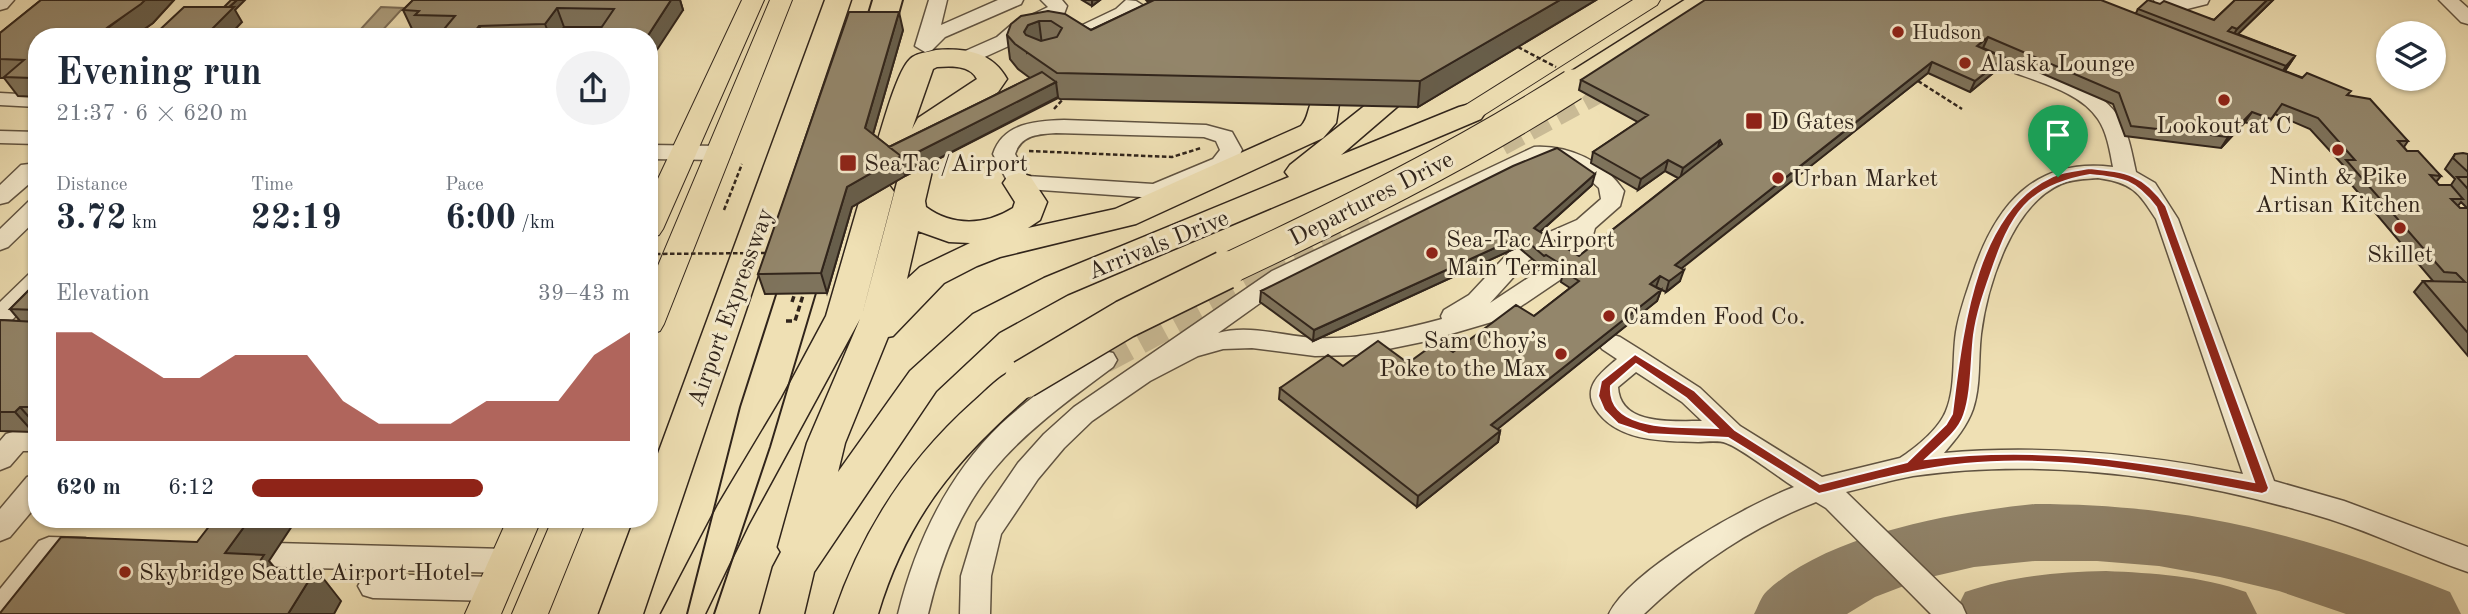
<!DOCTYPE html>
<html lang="en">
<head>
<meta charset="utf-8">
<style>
  body { margin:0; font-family:"Old Standard TT",serif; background:#f2f2f3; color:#1f2937; height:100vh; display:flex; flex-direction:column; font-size:26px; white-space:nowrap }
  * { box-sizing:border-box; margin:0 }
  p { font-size:23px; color:#747a83 }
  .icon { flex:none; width:38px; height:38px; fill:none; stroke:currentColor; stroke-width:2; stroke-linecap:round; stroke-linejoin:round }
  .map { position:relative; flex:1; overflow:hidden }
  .sheet { position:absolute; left:28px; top:28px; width:630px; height:500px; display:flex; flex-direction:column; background:#fff; border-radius:28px; box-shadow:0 2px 5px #0004 }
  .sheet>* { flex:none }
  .tools { position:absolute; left:2376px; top:21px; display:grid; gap:14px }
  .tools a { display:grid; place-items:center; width:70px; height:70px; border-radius:50%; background:#fff; box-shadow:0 2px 5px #0004; font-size:35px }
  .pin { position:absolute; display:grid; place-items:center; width:60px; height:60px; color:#fff; margin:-72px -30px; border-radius:50% 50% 50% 0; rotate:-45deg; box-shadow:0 0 7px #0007 }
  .pin .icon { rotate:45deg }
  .round { display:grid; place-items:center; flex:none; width:74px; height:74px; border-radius:37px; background:#f2f2f3 }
  .headline { display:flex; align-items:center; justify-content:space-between; height:119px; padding:0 28px }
  h1 { font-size:38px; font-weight:800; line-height:52px }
  .stats { display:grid; grid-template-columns:repeat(3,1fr); gap:10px; height:119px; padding:7px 28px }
  .stats div { display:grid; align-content:center }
  .stats b { font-size:35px; font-weight:800 }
  .stats small { font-size:19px; font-weight:400 }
  .stats p { font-size:19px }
  .chart { height:196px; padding:14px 28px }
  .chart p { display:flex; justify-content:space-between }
  .chart svg { width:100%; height:126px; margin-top:7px; fill:#8f2418; opacity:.7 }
  ul { padding:0 28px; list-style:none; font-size:23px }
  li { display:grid; grid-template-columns:112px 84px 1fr; align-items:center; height:52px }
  li i { height:18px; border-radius:9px; background:#8f2418 }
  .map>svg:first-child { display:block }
  .water { fill:#aea080; stroke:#7c6e58; stroke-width:2 }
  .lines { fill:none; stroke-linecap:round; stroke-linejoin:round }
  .taxiway { fill:#908268; fill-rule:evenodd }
  .minor-tunnel-far1 { stroke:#c9ba95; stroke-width:21; stroke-dasharray:21 10; stroke-linecap:butt }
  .minor-tunnel { stroke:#c9ba95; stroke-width:27; stroke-dasharray:27 13; stroke-linecap:butt }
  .minor-casing { stroke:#605341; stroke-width:3 }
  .major-casing { stroke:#30241b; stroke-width:2 }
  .highway-casing { stroke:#30241b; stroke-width:3 }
  .path-far1 { stroke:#30241b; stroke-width:2.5; stroke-dasharray:4.5 2.5; stroke-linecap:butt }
  .path { stroke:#30241b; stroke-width:3.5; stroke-dasharray:6 3.5; stroke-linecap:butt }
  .minor { fill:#f5ebce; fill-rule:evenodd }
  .major { fill:#efe0b4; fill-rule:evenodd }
  .highway { fill:#efe0b4; fill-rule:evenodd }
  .tram { stroke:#30241b; stroke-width:2 }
  .major-bridge-casing { stroke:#30241b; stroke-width:28; stroke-linecap:butt }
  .highway-bridge-far1-casing { stroke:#30241b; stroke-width:33; stroke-linecap:butt }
  .highway-bridge-casing { stroke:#30241b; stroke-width:41; stroke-linecap:butt }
  .path-bridge { stroke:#30241b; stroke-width:2.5; stroke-dasharray:4.5 2.5; stroke-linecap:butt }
  .major-bridge { stroke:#efe0b4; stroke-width:25 }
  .highway-bridge-far1 { stroke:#efe0b4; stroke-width:31 }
  .highway-bridge { stroke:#efe0b4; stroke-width:38 }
  .wall { fill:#7e735c; stroke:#30241b; stroke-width:2; fill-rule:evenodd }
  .shaded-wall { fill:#675e4b; stroke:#30241b; stroke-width:2 }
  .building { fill:#93866b; stroke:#30241b; stroke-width:2; fill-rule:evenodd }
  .route { fill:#8f2418; stroke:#fff; stroke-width:2; fill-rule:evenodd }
  .poi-dot { fill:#8f2418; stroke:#f5ebce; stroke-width:2.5 }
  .labels { text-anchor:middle; stroke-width:6; stroke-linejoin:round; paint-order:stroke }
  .far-poi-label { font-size:21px; fill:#30241b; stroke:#f5ebce; text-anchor:start }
  .poi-label { font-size:24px; fill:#30241b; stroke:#f5ebce; text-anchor:start }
  .street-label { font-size:24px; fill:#30241b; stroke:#f5ebce }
</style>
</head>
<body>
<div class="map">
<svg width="2468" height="614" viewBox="0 0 2468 614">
  <rect width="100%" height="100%" fill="#efe0b4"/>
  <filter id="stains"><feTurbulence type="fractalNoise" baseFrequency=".00286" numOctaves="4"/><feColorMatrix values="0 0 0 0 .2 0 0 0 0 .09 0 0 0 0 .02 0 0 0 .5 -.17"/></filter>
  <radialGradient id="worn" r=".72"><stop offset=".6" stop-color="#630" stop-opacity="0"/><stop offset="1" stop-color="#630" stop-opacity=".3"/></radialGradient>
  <path class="water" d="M381,7L403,8L380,33L354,32L361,29Z"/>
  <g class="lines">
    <path class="taxiway" d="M2035,504C2190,504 2306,535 2450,592L2461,614H2346L2279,591L2220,577L2159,566L2097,561H2035L1974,567L1922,579L1875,597L1847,614H1754C1758,607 1761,596 1767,591C1828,534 1955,512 2035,504Z
      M2106,571C2153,573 2201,576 2246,592L2257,614H1954L1965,592C2011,576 2057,572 2106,571Z"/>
    <path class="minor-tunnel-far1" d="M1502,145L1620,81
      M1267,272L1374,214"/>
    <path class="minor-tunnel" d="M1104,360L1270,270"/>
    <g class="minor-casing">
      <path id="minor" d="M0,0H14L7,8L0,10Z
        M929,0H947L941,25L998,0H1023L1021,4L945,37L932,50L925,52L915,46Z
        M1041,0H1062L1067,6L1064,14L1025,33L1011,45L978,60L974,65H960L957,61L963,52L997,37L1011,25L1048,7Z
        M1126,0L1136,1L1167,21L1157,27L1132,14L1086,38L1079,40L1069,34L1072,30L1116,9Z
        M2154,0H2209L2207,4L2183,10L2156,4Z
        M2439,0H2459L2468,8V24L2461,22Z
        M2012,59C2048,68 2100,86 2120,119C2129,135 2132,154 2136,172L2155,183L2178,219L2274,481L2344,501L2468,547V572C2421,556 2376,534 2329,519C2196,479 2052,456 1913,476C1891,480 1868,487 1846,492L1962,605L1966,614H1931L1826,508L1816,502C1752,527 1694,566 1644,614H1609C1631,569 1747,505 1794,487C1778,477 1741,448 1726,443C1718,440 1706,442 1698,442C1663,441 1616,442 1595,408C1582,386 1602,372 1617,359L1602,349L1598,343L1602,337L1611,334L1620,337L1644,352L1700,388L1740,426L1822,477L1900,458L1906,454C1920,444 1939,428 1946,411C1956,387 1952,358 1956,332C1959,313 1966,294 1972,276C1995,206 2034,157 2113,167C2110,151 2107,132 2098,119C2080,91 2034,81 2005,69L2002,65L2005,61ZM2098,178C2132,183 2138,191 2156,219L2243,474C2144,454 2045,444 1944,453C1956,439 1967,426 1973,409C1981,385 1978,359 1981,334C1987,286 2012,205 2061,184C2073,179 2085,179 2098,178ZM1636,372L1682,402L1702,421C1672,421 1620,426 1618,387Z
        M0,93L37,95V107L0,105Z
        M1064,120L1206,125L1232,132L1242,150L1236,163L1229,169L1155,198L1011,188L993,154C1003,123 1035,121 1064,120ZM1056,133L1204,137L1216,141L1220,150L1213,159L1153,184L1027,176L1015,154C1021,135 1038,134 1056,133Z
        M0,131L37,132V144L0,143Z
        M649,145L720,146L728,148L731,153L728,158L720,160L649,159Z
        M1534,147C1569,145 1605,162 1624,191L1620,206L1595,228L1588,252L1576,269L1502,319L1427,341L1359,355L1315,356L1252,348L1223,349L1198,356L1150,381L1092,421L1064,448L1038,479L1001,534L991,576L990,614H960L961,576L977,523L1018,463L1044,434L1074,407L1272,271ZM1538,160C1562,159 1583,172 1599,188L1601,199L1577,220L1513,248L1469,295L1444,310L1441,316L1442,319C1401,330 1357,340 1314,338C1283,336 1249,324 1218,333L1288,283ZM1568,242L1560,257L1490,303L1529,260Z
        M37,163V177L8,202L0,204V185L21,165Z
        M37,199V219L8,247L0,250V229L29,201Z
        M37,272V295L9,323L0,326V302L29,274Z
        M1104,351L1113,353L1117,360L1113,367C1010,443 959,483 928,614H898C916,542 947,476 1001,424C1030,397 1063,376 1095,353Z
        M16,431H37V451H23L10,466L0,470V441L6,434Z
        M37,474V505L10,537L0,541V509L27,477Z
        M49,537L85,538L95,542L99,550L95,558L85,562L56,561L15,614H0V589L39,541Z
        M274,543L506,549L516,552L521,561L516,570L506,573L274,567L264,563L259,555L264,547Z
        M373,574L493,577L503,580L508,589L503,598L493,601L373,598L363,595L358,586L363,577Z"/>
    </g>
    <g class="major-casing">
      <path id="major" d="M742,0H764L663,229L659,235L649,238V198Z
        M770,0H792L664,324L660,331L649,335V287Z
        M1633,0H1660L1657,5L1479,118L1470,121L1461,118L1457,113L1461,108Z
        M507,520H541L501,614H465Z
        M552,520H586L548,614H512Z"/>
    </g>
    <g class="highway-casing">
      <path id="highway" d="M825,0H851L643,614H599L634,520H649V478Z
        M936,50C966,48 992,52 1007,79L998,92L943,128L933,153L922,155L911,153L907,147L898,169L887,172L876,169L871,162C879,140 895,73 910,59C916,53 928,52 936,50ZM937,67C951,66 970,65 977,79L918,118L912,129L933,69Z
        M1324,95L1334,98L1339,104L1336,123L1323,138L1136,224L1000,257L977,266L944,283L893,336L888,337L845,443L838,472L910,371L973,314L1044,278L1289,177L1285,172L1290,165L1372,100L1383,97L1394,100L1398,106L1341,155L1459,107L1470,104L1481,107L1485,113L1481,119L1068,294L999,332L936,391L814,572L804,614H760L773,567L781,552L778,547L807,443L860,319L748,525L705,614H661L718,505L782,398L826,316L862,192L867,185L878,182L889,185L894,192L862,315L900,171L905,164L916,161L927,164L932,171L925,201L926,207C953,227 986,225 1013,208L1015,202L1003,183L1008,176L1019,173L1030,176L1047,202L1040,220L1028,228L1115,209L1301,126C1309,118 1307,107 1314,98ZM918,231L949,242L970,243L920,267L907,279Z
        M1024,365L1037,369L1042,379L1037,389C959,456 908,514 878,614H834C862,531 907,461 973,402C989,388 1003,372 1024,365Z"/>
    </g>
    <path class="path-far1" d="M573,28L571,34L600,35
      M1918,81L1962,109
      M1054,109L1064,98
      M1029,151L1172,157L1201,148
      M724,210L742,164"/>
    <path class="path" d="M792,302L796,290
      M786,321H795L804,292"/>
    <use href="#minor" class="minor"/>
    <use href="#major" class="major"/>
    <use href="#highway" class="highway"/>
    <path class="tram" d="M863,30L872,0
      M894,32L903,0
      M687,614L740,407L782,276
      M714,614L770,447L822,273"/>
    <g class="major-bridge-casing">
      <path id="major-bridge" d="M1573,85L1708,0"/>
    </g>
    <g class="highway-bridge-far1-casing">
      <path id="highway-bridge-far1" d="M1221,272C1342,215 1460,157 1573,85"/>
    </g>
    <g class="highway-bridge-casing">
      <path id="highway-bridge" d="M1024,379L1125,319L1225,270"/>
    </g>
    <path class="path-bridge" d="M1518,47L1556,67
      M649,254L770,253"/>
    <use href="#major-bridge" class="major-bridge"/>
    <use href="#highway-bridge-far1" class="highway-bridge-far1"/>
    <use href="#highway-bridge" class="highway-bridge"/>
  </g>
  <path class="wall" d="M41,0H174L153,23L133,37H37V97L18,96L4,78H0V33Z
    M413,0H680L683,10L601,27H564L557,37H442L441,34H424L422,29H412L403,10Z
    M1082,0H1100L1092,6Z
    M1146,0H1596L1418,107L1060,99L1058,98L905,176L852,207L827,293L765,294L758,274L903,30L873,134L889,147L1030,78L1018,69L1010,59L1007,35L1048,11L1091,30L1149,3Z
    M2235,0H2273L2238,34L2295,56L2285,71L2348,95L2408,141L2404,147L2407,151L2441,176L2436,182L2439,185H2451L2455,179L2445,169L2455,154H2468V356L2414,292L2423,281H2433L2339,170L2343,165L2310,129L2275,114L2264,130L2245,122L2221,148L2125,136L2113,104L1983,48L2004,58L1999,68L1970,92L1928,73L1681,268L1680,281L1669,290L1666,292L1656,287L1661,290L1657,301L1497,429L1500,431L1498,442L1417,507L1279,399L1280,388L1343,366L1408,363L1453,352L1534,316L1570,288L1561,282L1562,277L1544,266L1542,267L1518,247L1313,341L1260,302L1261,291L1592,185L1540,232L1579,256L1678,178L1665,171L1638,190L1591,163L1593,152L1638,122L1579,90L1581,80L2136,13L2138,9L2160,4L2214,20ZM2461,202L2467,208H2460L2458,206Z
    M37,282V428L33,432L0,431V320L20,321L10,309Z"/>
  <path class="shaded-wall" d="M145,0H174L153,23L133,37H96Z
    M237,0H245L235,10L242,22L228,37H204L219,17Z
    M671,0H680L683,10L649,62V37H647Z
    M1093,0H1100L1092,6V1Z
    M1560,0H1596L1418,107L1420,81Z
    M2267,0H2273L2228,44L2237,29Z
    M557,8L564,27L557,37H550L545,24Z
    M899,12L903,30L869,148L865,128Z
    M1039,21L1042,45L1027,53L1024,32L1028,25Z
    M479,26L484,37L471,36Z
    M1988,37L1983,48L1973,56L1977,46Z
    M2295,56L2285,71L2276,81L2286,66Z
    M2004,58L1999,68L1970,92L1975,81Z
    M1932,62L1928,73L1672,276L1675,265Z
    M37,76V84L32,78Z
    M1056,82L1058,97L905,176L902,160Z
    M2252,112L2245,122L2221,148L2228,137Z
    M1720,140L1717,151L1680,179L1683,168Z
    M901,156L905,176L852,207L827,293L821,273L847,187Z
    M1668,160L1665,171L1638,190L1641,179Z
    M1595,174L1592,185L1532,239L1534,228Z
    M1521,236L1518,247L1313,341L1314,330Z
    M1684,270L1680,281L1666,292L1669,281Z
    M1660,276L1656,287L1647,295L1650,284Z
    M1661,290L1657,301L1489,436L1491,425Z
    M20,407L37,426V428L33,432L15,412Z
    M1500,431L1498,442L1417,507L1418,496Z
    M249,520H287L292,526L269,561L291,587L225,553Z
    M316,569L341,601L334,614H288Z"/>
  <path class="building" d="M41,0H145L141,4L108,27L96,37H37V76L32,78L4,77L24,60L0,59V33Z
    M231,0H237L229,7H224Z
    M413,0H671L647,37H595L614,9L557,8L545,24L479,26L471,36H485L484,37H446L447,34H440L455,16L415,15L419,11L403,10Z
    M1154,0H1560L1420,81L1057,73L1015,44L1007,35L1011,24L1021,16L1048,11L1065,14L1091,30ZM1039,21H1051L1062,28L1057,37L1041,41L1026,35L1024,32L1028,25Z
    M1705,0H2101L2302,78L2307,73L2351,91L2347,95L2370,99L2408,141H2398L2407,151H2418L2441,176L2430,175L2439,185H2451L2463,199H2451L2460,208H2468V333L2423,281L2465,282L2456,273L2444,272L2346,160H2355L2318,118L2282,104L2271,119L2252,112L2228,137L2131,126L2119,93L1988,37L1977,46L2004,58L1975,81L1932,62L1675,265L1684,270L1672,279L1669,281L1660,276L1650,284L1661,290L1491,425L1500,431L1418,496L1280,388L1328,355L1343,366L1378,341L1408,363L1437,342L1453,352L1516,305L1534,316L1579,281L1563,271L1567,268L1546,255L1544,256L1521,236L1314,330L1261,291L1513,166L1557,148L1595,174L1534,228L1579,256L1722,144L1720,140L1683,168L1668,160L1641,179L1593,152L1648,115L1581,80Z
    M2148,0L2160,4L2164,1L2214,20L2235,0H2267L2237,29L2232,27L2228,31L2295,56L2286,66L2138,9Z
    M184,7H234L204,37H152Z
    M849,12H899L865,128L901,156L847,187L821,273L758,274Z
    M249,32L393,35L391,37H244Z
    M1042,72L1056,82L902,160L901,156L889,147Z
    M2463,153L2468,154V172L2453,158L2455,154Z
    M2457,177H2468V189Z
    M37,282V310L10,309Z
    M0,320L37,322V407H20L15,412H0Z
    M214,520H249L225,553L264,555L256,567L316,569L288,614H0V613L61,537L197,542Z"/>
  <path class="route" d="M2090,168C2127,172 2144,174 2166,206L2269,488L2267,492L2262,494C2165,475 2064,454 1965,464C1915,469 1867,482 1819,494L1728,438L1648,434L1618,424L1604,410L1598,396L1601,381L1635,354L1695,391L1735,430L1820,484L1907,462L1946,424L1952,414C1962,337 1973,212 2053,176C2064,171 2079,170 2090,168ZM2090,175C2123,178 2135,180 2156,207L2254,482C2142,461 2040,445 1926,459C1939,446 1958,433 1964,415C1972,393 1971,358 1974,335C1977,313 1984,293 1991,273C2011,215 2026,186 2090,175ZM1636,364L1686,398L1717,428C1686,426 1607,434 1611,386Z"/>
  <g class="poi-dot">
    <circle cx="1898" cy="32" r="7"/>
    <circle cx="1965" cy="63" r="7"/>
    <circle cx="2224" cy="100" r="7"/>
    <rect x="1745" y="112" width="18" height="18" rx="3.5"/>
    <circle cx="2338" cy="150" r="7"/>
    <rect x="839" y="154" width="18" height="18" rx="3.5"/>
    <circle cx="1778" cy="178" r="7"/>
    <circle cx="2400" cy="228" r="7"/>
    <circle cx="1432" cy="253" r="7"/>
    <circle cx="1609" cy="316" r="7"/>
    <circle cx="1561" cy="354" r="7"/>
    <circle cx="125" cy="572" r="7"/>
  </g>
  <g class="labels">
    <g class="far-poi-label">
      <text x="1912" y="39">Hudson</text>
    </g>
    <g class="poi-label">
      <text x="1979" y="71">Alaska Lounge</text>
      <text x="1770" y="129">D Gates</text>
      <text x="2224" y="133" text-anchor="middle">Lookout at C</text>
      <text x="864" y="171">SeaTac/Airport</text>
      <text x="2338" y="184" text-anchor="middle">Ninth &amp; Pike<tspan x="2338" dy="28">Artisan Kitchen</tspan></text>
      <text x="1792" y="186">Urban Market</text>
      <text x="1446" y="247">Sea-Tac Airport<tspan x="1446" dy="28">Main Terminal</tspan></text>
      <text x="2400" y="262" text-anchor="middle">Skillet</text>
      <text x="1623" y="324">Camden Food Co.</text>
      <text x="1547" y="348" text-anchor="end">Sam Choy’s<tspan x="1547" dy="28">Poke to the Max</tspan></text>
      <text x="139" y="580">Skybridge Seattle Airport Hotel</text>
    </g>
    <g class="street-label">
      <text transform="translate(1371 198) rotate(-27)" y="8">Departures Drive</text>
      <text transform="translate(1158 244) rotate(-22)" y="8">Arrivals Drive</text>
      <text transform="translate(730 307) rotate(-70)" y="8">Airport Expressway</text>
    </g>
  </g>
  <rect width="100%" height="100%" filter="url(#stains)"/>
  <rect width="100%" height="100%" fill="url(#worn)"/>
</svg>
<div class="tools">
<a><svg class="icon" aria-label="layers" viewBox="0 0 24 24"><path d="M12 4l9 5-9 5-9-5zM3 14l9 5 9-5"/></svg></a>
</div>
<div class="pin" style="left:2058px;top:177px;background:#1e9e55"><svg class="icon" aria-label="arrive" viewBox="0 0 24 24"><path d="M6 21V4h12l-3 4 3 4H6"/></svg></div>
<section class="sheet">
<div class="headline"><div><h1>Evening run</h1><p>21:37 · 6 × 620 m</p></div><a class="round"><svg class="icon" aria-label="share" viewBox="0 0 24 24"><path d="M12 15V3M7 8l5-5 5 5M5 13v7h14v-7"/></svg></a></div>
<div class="stats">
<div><p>Distance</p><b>3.72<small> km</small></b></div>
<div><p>Time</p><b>22:19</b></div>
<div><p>Pace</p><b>6:00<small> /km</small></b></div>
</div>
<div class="chart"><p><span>Elevation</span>39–43 m</p>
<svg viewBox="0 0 160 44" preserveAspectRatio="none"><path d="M0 44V6L10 6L20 14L30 22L40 22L50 14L60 14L70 14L80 30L90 38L100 38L110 38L120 30L130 30L140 30L150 14L160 6V44z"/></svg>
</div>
<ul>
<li><b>620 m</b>6:12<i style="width:61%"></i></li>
</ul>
</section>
</div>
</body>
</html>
